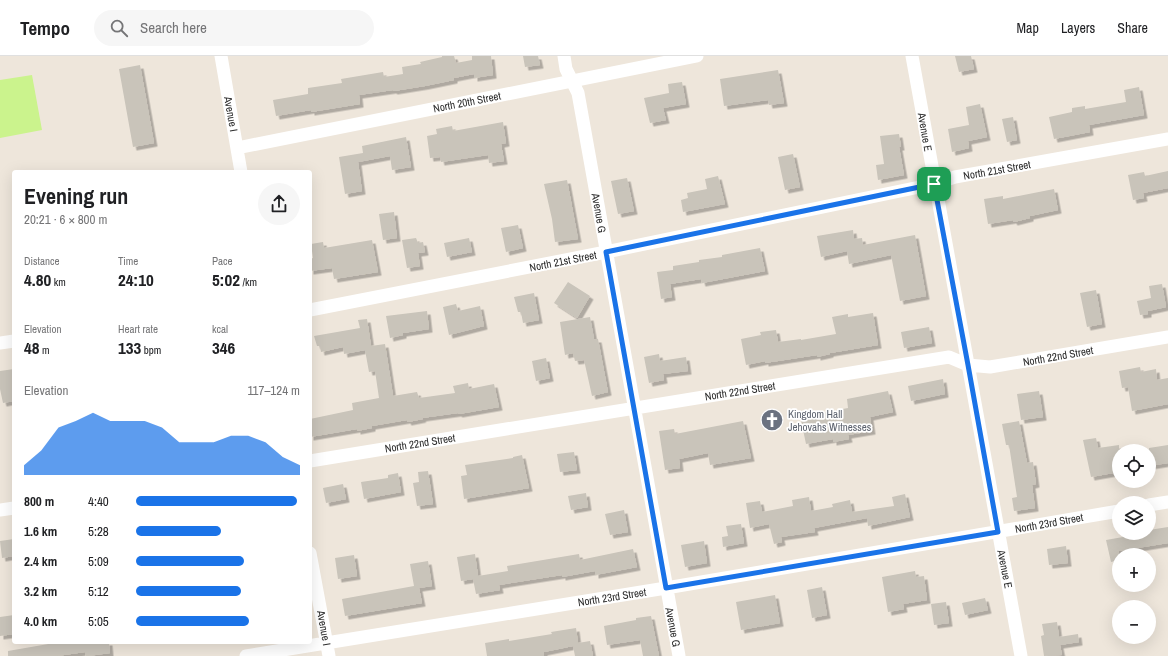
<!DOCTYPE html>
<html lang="en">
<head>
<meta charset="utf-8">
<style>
  body { margin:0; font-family:"Archivo Narrow",sans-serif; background:#f6f6f6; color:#202124; height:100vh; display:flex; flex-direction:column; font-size:15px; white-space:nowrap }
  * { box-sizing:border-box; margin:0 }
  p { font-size:13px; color:#757577 }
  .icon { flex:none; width:22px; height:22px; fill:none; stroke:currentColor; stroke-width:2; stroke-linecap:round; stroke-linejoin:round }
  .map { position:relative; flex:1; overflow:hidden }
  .details { position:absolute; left:12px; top:114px; width:300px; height:474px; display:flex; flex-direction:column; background:#fff; border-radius:4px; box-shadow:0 4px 16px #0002 }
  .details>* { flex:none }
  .buttons { position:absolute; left:1112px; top:388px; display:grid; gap:8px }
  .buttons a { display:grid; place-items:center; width:44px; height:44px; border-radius:50%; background:#fff; box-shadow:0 4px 16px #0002; font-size:20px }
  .pin { position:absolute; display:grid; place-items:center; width:34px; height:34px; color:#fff; margin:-17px; border-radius:8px; box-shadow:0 2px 6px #0006 }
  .round { display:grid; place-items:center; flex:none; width:42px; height:42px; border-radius:21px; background:#f6f6f6 }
  .overview { display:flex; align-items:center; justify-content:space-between; height:68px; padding:0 12px }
  h1 { font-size:22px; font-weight:700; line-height:30px }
  .figures { display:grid; grid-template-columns:repeat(3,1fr); gap:6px; height:68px; padding:4px 12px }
  .figures div { display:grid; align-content:center }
  .figures b { font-size:17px; font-weight:700 }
  .figures small { font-size:11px; font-weight:400 }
  .figures p { font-size:11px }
  .chart { height:112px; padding:8px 12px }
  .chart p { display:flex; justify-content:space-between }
  .chart svg { width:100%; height:72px; margin-top:4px; fill:#1a73e8; opacity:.7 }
  ul { padding:0 12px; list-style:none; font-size:13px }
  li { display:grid; grid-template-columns:64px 48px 1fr; align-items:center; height:30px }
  li i { height:10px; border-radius:5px; background:#1a73e8 }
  header { display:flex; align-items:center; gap:24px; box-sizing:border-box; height:56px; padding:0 20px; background:#fff; border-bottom:1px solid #e0e0e0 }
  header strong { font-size:19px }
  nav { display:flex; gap:22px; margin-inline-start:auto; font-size:14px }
  .search { width:280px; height:36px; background:#f6f6f6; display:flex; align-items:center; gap:10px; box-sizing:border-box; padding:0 14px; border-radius:22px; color:#757577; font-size:15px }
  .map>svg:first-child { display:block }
  .pitch { fill:#cbf38d }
  .building { fill:#c9c4ba; filter:url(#shadow) }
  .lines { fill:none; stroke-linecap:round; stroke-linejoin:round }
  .minor { stroke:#fff; stroke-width:13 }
  .route-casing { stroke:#fff; stroke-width:8 }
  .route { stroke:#1a73e8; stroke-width:5 }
  .labels { text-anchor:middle; stroke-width:3.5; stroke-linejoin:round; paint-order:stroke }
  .street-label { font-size:11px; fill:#2b2b2b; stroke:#fff }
  .worship-label { font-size:11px; fill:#5b616d; stroke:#fff; text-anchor:start }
</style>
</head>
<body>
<header>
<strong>Tempo</strong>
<div class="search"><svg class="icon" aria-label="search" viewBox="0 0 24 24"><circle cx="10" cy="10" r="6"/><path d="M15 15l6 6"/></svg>Search here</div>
<nav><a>Map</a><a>Layers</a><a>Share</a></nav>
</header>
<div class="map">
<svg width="1168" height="600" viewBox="0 0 1168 600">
  <defs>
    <filter id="shadow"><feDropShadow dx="3.5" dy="3.5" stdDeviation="0" flood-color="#0004"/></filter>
  </defs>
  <rect width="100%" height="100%" fill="#eee6db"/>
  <path class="pitch" d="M32,19L42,74L0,82V24Z"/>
  <path class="building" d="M442,0H454L456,7L472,4V0H491L493,19L474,22V18L454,22V24L425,30L394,35L393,34L359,39L360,48L311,56V54L276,60L273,44L308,38V32L342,27L341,23L383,16L384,21L403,18L402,11L421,8L420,6L442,1Z
    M523,0H538L540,9L525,11Z
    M955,0H971L974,13L959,16Z
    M140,9L154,87L133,91L119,13Z
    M778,14L784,47L769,49L768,44L724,50L720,23Z
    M682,26L686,48L663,52L666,64L650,67L644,42L669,37L668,28Z
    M1139,31L1144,59L1089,69L1090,76L1054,83L1049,61L1072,56V52L1085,50V53L1126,46L1124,34Z
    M980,48L987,81L968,85L969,92L952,96L948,73L969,69L966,51Z
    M1013,61L1017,84L1007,86L1002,63Z
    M503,66L506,87L501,88L504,105L489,107L488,99L441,106L440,101L430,102L427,80L437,78L436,73L452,70L453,75Z
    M899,78L901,91H899L904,119L878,124L876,109L884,108L880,80Z
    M406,81L411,111L392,114L390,100L358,106L362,135L345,138L339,101L363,97L362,90Z
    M793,98L800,131L785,134L778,101Z
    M1168,115V132L1143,137L1144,142L1133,144L1128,119L1144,116L1145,120Z
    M718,120L725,148L683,156L681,144L688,142L687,137L707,133L705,123Z
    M627,122L634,155L618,158L611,125Z
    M567,124L578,183L555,186L552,163L544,128Z
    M1054,133L1058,154L1030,160V162L1014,166L1013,164L988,168L984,143L1003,140V143Z
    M394,156L397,182L383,184L379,158Z
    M518,169L523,192L506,196L501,172Z
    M853,174L854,183L862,182L863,189L915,179L926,240L900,245L891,199L849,208L847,195L821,201L817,180Z
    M416,182L418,187L423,186L425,196L418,197L420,210L407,212L402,184Z
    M469,182L472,196L447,201L444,187Z
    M372,184L378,216L334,223L332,212L310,215V203L313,202L311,188L323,186L324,192Z
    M760,192L765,215L702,227L701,223L670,228L672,241L661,243L657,216L673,214V210L699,206V204L722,201V199Z
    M568,226L590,240L577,262L554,247Z
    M1162,228L1166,251L1148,255V258L1140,259L1137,245L1151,242L1149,230Z
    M1096,234L1102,268L1087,271L1080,237Z
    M534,237L539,264L523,267L521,256H518L514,241Z
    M456,248L458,255L480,250L484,270L449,279L443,251Z
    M427,255L429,273L403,277V279L390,282L386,260Z
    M873,257L878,289L830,297V298L817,301V299L765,307V305L746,309L741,283L761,279L760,276L776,274L778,286L801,283V284L836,278L832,261L848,258V261Z
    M590,261L594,283H598L608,336L592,340L584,304L575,305L573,297L565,299L560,266Z
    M367,263L371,290L385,288L393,340L417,336L419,342L455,337L453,330L468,327L469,333L494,328L499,351L459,358L458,357L422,362L423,363L408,366L407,364L372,370V372L357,375V373L310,381V363L353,354L352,347L379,342L375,315L369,316L365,294L344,298L343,291L321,296L320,290H317L314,280L360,272L358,264Z
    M929,271L932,287L904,292L901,276Z
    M659,298L660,305L686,301L688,315L663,318L664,324L649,327L644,301Z
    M546,302L550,322L536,325L532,305Z
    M1140,311L1141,316L1156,313L1157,324L1168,322V348L1132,355L1128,331L1122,332L1119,315Z
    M14,313V345L3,347L0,333V315Z
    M943,323L945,338L911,345L908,330Z
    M888,335L893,356L870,361L872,375L848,379L849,383L833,386V383L806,388L801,364L823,360L822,357L848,352L847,343Z
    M1039,335L1043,361L1021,364L1017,338Z
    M743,365L751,402L710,409L708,397L679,403L680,412L665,414L659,375L674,373L675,378Z
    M1019,365L1027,407L1033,406L1036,428L1032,429L1035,452L1014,455L1012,442L1017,441L1009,389H1006L1002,368Z
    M1096,382L1098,392L1119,389V416L1091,421L1083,384Z
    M1168,389V407L1149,410V392Z
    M574,396L577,414L560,416L557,398Z
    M522,399L529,432L464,443L461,420L467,419L465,409L513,402V401Z
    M428,415L433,448L417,450L413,427L419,426L418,416Z
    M398,417L401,436L364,443L361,426L388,422V419Z
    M343,428L346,443L326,447L323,432Z
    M586,437L588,451L571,454L568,440Z
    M905,438L910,461L868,470L867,462L814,472L815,476L781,481L782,486L774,488L769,468L750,472L746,447L760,445L762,456L793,450L792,444L809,441L811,455L833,451L832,448L850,444L852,456L894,450L892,441Z
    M624,454L628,476L610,479L605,458Z
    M741,468L744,487L723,491L722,481L728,480L726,470Z
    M1168,471V487L1119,495V504L1111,506L1106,484L1123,481L1122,479L1149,477V474Z
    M14,483V500L2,502L0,485Z
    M704,485L707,507L685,511L681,489Z
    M1066,490L1068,507L1049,509L1047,493Z
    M633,493L637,511L595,519V515L562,521V519L499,529L500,534L476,538L473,523L461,525L457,501L475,498L478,520L508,515L507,510L579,498L580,504Z
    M354,499L357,520L338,523L335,502Z
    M428,505L432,530L419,532L422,547L345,560L342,543L414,530L410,508Z
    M915,515L916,521L924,520L927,544L903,548L904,553L888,556L882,521Z
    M822,531L827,559L812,562L807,534Z
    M775,539L780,567L741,574L736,546Z
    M985,542L988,554L965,559L962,547Z
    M946,546L949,567L934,569L931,548Z
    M14,559V578L0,580V561Z
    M651,560L659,600H643L640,584L607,589L604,570L636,564V562Z
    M1057,566L1059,581L1078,578L1079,586L1060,589L1062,599L1044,600L1041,580L1044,579L1042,568Z
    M576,572L578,587L590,585L593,600H575L573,590L544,596V600H487L485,587L509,583V585L552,578L551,576Z
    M54,586H109L110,597L88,600H86L85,596L57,600H8V595L54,587Z"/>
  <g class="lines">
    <path class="minor" d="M221,0L241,116
      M564,0L566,13L578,37L679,600
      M912,0L1021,600
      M237,92L697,0
      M310,254L606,196L934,128L955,121L1168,83
      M0,287L14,285
      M310,405L949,301L968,309L990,311L1168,281
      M1149,449L1168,446
      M0,454L14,452
      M310,497L329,600
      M246,600L666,532L1119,455"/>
  </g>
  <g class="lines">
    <g class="route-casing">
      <path id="route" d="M934,128L968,309L998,476L666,532L606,196Z"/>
    </g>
    <use href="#route" class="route"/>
  </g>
  <defs>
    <g id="church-disc" transform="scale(1.15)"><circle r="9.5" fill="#6b7280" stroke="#fff"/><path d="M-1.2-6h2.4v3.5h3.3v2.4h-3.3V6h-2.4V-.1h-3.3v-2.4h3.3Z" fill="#fff"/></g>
  </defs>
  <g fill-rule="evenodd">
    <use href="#church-disc" x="772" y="364"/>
  </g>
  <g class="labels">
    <g class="street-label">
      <text transform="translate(467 46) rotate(-11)" y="4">North 20th Street</text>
      <text transform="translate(231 58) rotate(80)" y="4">Avenue I</text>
      <text transform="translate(925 76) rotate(80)" y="4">Avenue E</text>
      <text transform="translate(997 114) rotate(-10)" y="4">North 21st Street</text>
      <text transform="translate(599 157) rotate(80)" y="4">Avenue G</text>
      <text transform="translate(563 205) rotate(-11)" y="4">North 21st Street</text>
      <text transform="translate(1058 300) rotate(-10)" y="4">North 22nd Street</text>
      <text transform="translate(740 335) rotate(-9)" y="4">North 22nd Street</text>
      <text transform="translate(420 387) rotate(-9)" y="4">North 22nd Street</text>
      <text transform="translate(1049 467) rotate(-10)" y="4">North 23rd Street</text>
      <text transform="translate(1005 513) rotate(79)" y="4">Avenue E</text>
      <text transform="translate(612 541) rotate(-9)" y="4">North 23rd Street</text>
      <text transform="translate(673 571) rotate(79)" y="4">Avenue G</text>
      <text transform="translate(324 572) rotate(80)" y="4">Avenue I</text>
    </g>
    <g class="worship-label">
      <text x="788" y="362">Kingdom Hall<tspan x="788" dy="13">Jehovahs Witnesses</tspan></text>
    </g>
  </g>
</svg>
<div class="buttons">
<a><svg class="icon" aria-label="locate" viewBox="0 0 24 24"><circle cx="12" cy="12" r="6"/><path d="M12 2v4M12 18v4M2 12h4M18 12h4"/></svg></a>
<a><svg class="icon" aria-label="layers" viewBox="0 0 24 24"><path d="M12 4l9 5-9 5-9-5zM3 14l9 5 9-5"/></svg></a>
<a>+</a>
<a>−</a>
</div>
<div class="pin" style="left:934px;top:128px;background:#1e9e55"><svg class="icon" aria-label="arrive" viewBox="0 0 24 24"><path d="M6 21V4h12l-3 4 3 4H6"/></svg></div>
<section class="details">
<div class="overview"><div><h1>Evening run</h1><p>20:21 · 6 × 800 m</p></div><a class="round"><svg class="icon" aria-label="share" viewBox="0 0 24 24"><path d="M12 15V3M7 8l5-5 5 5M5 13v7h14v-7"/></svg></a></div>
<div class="figures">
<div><p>Distance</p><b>4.80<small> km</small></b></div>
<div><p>Time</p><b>24:10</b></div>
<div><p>Pace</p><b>5:02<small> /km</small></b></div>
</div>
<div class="figures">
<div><p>Elevation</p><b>48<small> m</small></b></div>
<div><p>Heart rate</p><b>133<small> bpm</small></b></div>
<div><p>kcal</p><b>346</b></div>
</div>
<div class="chart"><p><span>Elevation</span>117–124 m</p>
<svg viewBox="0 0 160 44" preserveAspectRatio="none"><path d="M0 44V38L10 29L20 15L30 11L40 6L50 11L60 11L70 11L80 15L90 24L100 24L110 24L120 20L130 20L140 24L150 33L160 38V44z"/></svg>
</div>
<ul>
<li><b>800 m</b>4:40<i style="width:98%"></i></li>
<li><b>1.6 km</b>5:28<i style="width:52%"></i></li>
<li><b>2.4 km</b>5:09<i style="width:66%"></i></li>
<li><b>3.2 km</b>5:12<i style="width:64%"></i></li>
<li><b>4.0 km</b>5:05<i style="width:69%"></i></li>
</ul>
</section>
</div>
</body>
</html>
